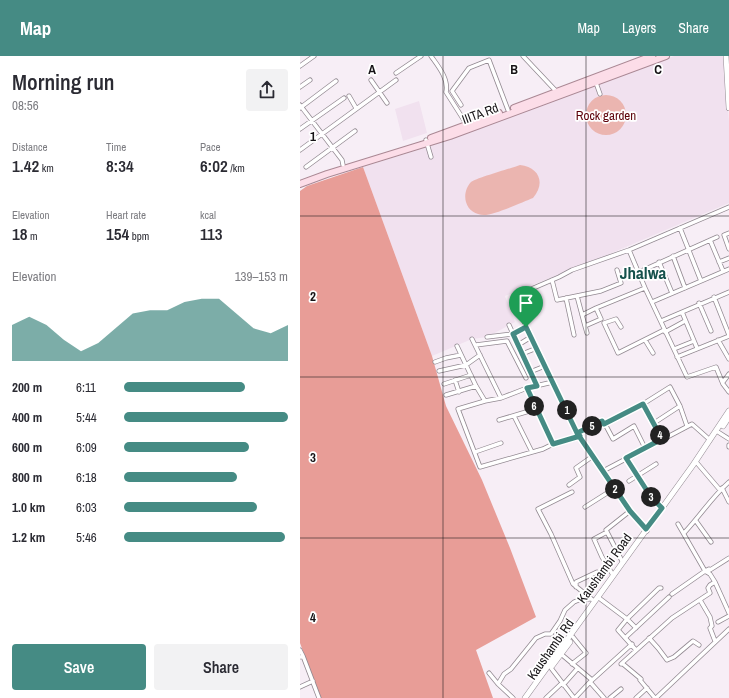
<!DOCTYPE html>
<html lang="en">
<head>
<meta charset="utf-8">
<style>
  body { margin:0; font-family:"Archivo Narrow",sans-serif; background:#f2f2f3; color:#2b2b33; height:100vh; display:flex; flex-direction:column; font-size:15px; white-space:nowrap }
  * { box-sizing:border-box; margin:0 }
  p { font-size:13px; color:#7c7c81 }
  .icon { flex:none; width:22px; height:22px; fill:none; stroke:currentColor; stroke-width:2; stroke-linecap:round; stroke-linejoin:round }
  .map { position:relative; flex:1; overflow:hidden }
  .drawer { display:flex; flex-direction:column; background:#fff; width:300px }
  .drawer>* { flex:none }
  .pin { position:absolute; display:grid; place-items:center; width:34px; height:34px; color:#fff; margin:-41px -17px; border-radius:50% 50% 50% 0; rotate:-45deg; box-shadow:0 0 4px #0007 }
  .pin .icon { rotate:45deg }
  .km { position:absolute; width:20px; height:20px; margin:-10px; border-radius:50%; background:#222; color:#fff; font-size:11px; line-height:20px; text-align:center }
  .round { display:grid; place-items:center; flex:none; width:42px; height:42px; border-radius:4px; background:#f2f2f3 }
  .headline { display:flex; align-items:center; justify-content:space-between; height:68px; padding:0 12px }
  h1 { font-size:22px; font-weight:600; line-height:30px }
  .stats { display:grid; grid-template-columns:repeat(3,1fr); gap:6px; height:68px; padding:4px 12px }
  .stats div { display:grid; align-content:center }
  .stats b { font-size:17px; font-weight:600 }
  .stats small { font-size:11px; font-weight:400 }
  .stats p { font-size:11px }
  .chart { height:112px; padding:8px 12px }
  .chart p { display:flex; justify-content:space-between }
  .chart svg { width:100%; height:72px; margin-top:4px; fill:#458b84; opacity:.7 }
  .cta { display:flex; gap:8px; margin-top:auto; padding:8px 12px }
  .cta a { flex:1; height:46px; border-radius:4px; background:#458b84; color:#fff; font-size:16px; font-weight:600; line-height:46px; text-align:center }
  .cta a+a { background:#f2f2f3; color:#2b2b33 }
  ul { padding:0 12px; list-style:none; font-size:13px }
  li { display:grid; grid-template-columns:64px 48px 1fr; align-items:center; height:30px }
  li i { height:10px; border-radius:5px; background:#458b84 }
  header { display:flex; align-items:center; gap:24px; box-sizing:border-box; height:56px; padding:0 20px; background:#458b84; color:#fff }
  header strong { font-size:19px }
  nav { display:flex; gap:22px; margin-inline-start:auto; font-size:14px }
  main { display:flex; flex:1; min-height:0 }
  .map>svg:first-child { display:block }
  .built { fill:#f1e1ef }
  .green { fill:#ebb5b0 }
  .forest { fill:#e89d97 }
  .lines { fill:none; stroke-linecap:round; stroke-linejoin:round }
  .street-casing { stroke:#928991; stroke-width:5 }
  .secondary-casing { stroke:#928991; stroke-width:6 }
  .primary-casing { stroke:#aa8894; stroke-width:8 }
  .street { stroke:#fff; stroke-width:3.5 }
  .secondary { stroke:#fff; stroke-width:5 }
  .primary { stroke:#fcdde8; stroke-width:6 }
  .route-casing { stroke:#fff; stroke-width:8 }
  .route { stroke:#458b84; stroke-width:5 }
  .grid { fill:none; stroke:#161316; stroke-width:1; stroke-opacity:0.55 }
  .labels { text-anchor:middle; stroke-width:3.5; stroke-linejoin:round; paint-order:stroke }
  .street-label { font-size:13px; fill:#161316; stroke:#fff }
  .park-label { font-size:13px; fill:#5c0109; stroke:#fff }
  .district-label { font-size:17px; font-weight:bold; fill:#15514c; stroke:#fff }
  .grid-label { font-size:13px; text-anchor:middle; font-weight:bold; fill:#161316; stroke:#fff; stroke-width:3.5; stroke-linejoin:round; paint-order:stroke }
</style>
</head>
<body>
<header>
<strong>Map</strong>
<nav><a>Map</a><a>Layers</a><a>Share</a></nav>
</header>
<main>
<section class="drawer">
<div class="headline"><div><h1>Morning run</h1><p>08:56</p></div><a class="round"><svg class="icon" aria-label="share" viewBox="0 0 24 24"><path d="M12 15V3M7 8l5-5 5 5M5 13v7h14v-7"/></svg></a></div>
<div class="stats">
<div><p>Distance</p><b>1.42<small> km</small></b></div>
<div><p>Time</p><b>8:34</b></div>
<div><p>Pace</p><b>6:02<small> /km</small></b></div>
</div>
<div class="stats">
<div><p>Elevation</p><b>18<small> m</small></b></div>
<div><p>Heart rate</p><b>154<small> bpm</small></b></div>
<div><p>kcal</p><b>113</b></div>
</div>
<div class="chart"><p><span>Elevation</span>139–153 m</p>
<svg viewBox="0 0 160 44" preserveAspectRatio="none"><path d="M0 44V22L10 17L20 22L30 31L40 38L50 33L60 24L70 15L80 13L90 13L100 8L110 6L120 6L130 15L140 24L150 27L160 22V44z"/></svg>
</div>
<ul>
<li><b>200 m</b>6:11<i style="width:74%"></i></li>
<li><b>400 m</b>5:44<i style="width:100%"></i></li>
<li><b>600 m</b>6:09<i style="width:76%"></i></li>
<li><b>800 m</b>6:18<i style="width:69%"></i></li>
<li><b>1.0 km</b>6:03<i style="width:81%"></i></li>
<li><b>1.2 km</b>5:46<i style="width:98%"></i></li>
</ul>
<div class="cta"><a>Save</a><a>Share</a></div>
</section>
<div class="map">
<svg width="429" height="642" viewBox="0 0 429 642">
  <rect width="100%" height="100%" fill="#f7eef6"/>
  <path class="built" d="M374,0H423L429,65V147L293,205L205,240L215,266L187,281L172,283L132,300L63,111L128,91Z
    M119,45L127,77L103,85L95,53Z"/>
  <path class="green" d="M286 59a20 20 0 1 1 40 0a20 20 0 1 1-40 0Z
    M220,109C239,111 246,127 233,142C223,146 194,159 184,159C176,159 168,154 166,146C164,140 166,131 171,126C176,122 212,112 220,109Z"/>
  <path class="forest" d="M63,111L132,300L146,350L182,424L210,492L236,561L176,594L193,642H20L0,587V135L7,130Z"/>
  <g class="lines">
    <g class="street-casing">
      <path id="street" d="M131,0C138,10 149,23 146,36L167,69
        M223,0L256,35
        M0,10L14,0
        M96,17L121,0
        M71,24L87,47
        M295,24L300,38
        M0,31L10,24
        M49,40L56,52
        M0,49L42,104L43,109
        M161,49L152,35L169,12L189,4L208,54
        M0,52L36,25
        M0,73L44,42
        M126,84L131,101
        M0,94L96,24
        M6,111L55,75
        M380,172L401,225
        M429,177L424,179L429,193
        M410,184L423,215
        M329,194L345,232L387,321L416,311L423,328L429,336
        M373,200L385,232
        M359,206L372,237
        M419,206L429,202
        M339,216L417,181
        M252,224L257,244L301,235L321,227L317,214
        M277,240L285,270
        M414,241L429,279
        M266,242L274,279
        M352,246L429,213
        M399,247L411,275
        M382,256L397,292
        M282,259L296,252
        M361,265L429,236
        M209,269L237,330
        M321,271L316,263L304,267L318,297L364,274
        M365,276L385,265
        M287,277L285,270L301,263L296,252L345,232
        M187,281L213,278L226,271
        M172,283L201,342
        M345,284L353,297
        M418,284L429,303
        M176,289L207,285L226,322
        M218,289L231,281
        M157,290L176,330L185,345
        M374,293L394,285
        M222,298L237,292
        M377,301L429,280
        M135,306L146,302L161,299
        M139,315L166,309L180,299
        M230,316L245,310
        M155,324L159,336
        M253,326L227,332L201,342L185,345L158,353L180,411L243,393L253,388L280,381
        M423,326L429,318
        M144,328L171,319
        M227,332L253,388
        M146,339L176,330
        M343,348L363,383
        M214,360L232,396
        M199,364L236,353
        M354,367L380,350
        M305,368L313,383L334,370L345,392
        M418,376L429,383
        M277,377L302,365L305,368L343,348L370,331L380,350L387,370
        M429,391V389
        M175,396L201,387
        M326,402L351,441L362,452
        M397,407L420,434L422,432L429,446
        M303,415L392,368L410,384
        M329,425L356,408
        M269,429L280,421L276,412L293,400
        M272,436L238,453L251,478L273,528L294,545
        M285,451L315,432
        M396,465L411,486
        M347,475L330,455L277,377L226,271L215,240L259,221L272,214L329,194L429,151
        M307,476L294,483L302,501L313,519
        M384,477C400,460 412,441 429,426
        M322,505L306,474L330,455
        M415,526L429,557
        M276,531V526L297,516
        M372,538L405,515L409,513L410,514L429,502
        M299,542L327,563L336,572
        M400,544L410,561L412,570L410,572L415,585
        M418,566L429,560
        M325,582L369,541
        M349,582L358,592L367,604L374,601L393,585L399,589
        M0,594L3,600L0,601
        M336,594L318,574L327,563L359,532H361
        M261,598L292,624
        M3,600L19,642
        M272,608L286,597L273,581
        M251,612L274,642
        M189,617L198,628L213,642
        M290,626L304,642
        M198,628L204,618L211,613L236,582L245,578H251L260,565L265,554L274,546L281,543H291
        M263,629L278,612
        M0,631L13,625
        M246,642L262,627
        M275,642L290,626L332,588
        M310,642L321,633
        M336,642L347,632
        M355,642L340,624L341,623L323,608H321L372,562L410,537L408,532L410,529L415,526L410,518L405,515L378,468
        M356,642L429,573"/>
    </g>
    <g class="secondary-casing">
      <path id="secondary" d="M426,0L429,52
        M423,370L429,361
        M252,610L270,586
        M225,642L393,409L429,355"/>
    </g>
    <g class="primary-casing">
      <path id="primary" d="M214,52L352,0
        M131,82L199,57
        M0,128L27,118L150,80L366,0"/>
    </g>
    <use href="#street" class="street"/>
    <use href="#secondary" class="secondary"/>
    <use href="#primary" class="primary"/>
  </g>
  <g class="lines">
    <g class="route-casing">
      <path id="route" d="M226,271L277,377L330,455L346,473L362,452L351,441L326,402L362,383L343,348L304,368L302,365L277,377L280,380L253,388L227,332L237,330L213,278L226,271"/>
    </g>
    <use href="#route" class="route"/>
  </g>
  <path class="grid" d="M143,0V642M286,0V642M0,160H429M0,321H429M0,482H429"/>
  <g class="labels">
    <g class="street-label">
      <text transform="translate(180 57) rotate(-20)" y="5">IIITA Rd</text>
      <text transform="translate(304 512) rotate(-54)" y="5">Kaushambi Road</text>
      <text transform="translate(250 593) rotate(-55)" y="5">Kaushambi Rd</text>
    </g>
    <g class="park-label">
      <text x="306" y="64">Rock garden</text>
    </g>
    <g class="district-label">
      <text x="343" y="223">Jhalwa</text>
    </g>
  </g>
  <g class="grid-label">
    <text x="72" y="18">A</text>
    <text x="214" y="18">B</text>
    <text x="358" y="18">C</text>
    <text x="13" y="85">1</text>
    <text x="13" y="245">2</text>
    <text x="13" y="406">3</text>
    <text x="13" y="566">4</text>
  </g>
</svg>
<div class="pin" style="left:226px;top:271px;background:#1e9e55"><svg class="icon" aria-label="arrive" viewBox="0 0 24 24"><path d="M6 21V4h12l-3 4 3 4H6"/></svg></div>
<b class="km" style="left:267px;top:354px">1</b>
<b class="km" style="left:315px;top:433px">2</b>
<b class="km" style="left:351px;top:441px">3</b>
<b class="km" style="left:360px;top:379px">4</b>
<b class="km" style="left:292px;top:370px">5</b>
<b class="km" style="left:234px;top:350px">6</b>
</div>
</main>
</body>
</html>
